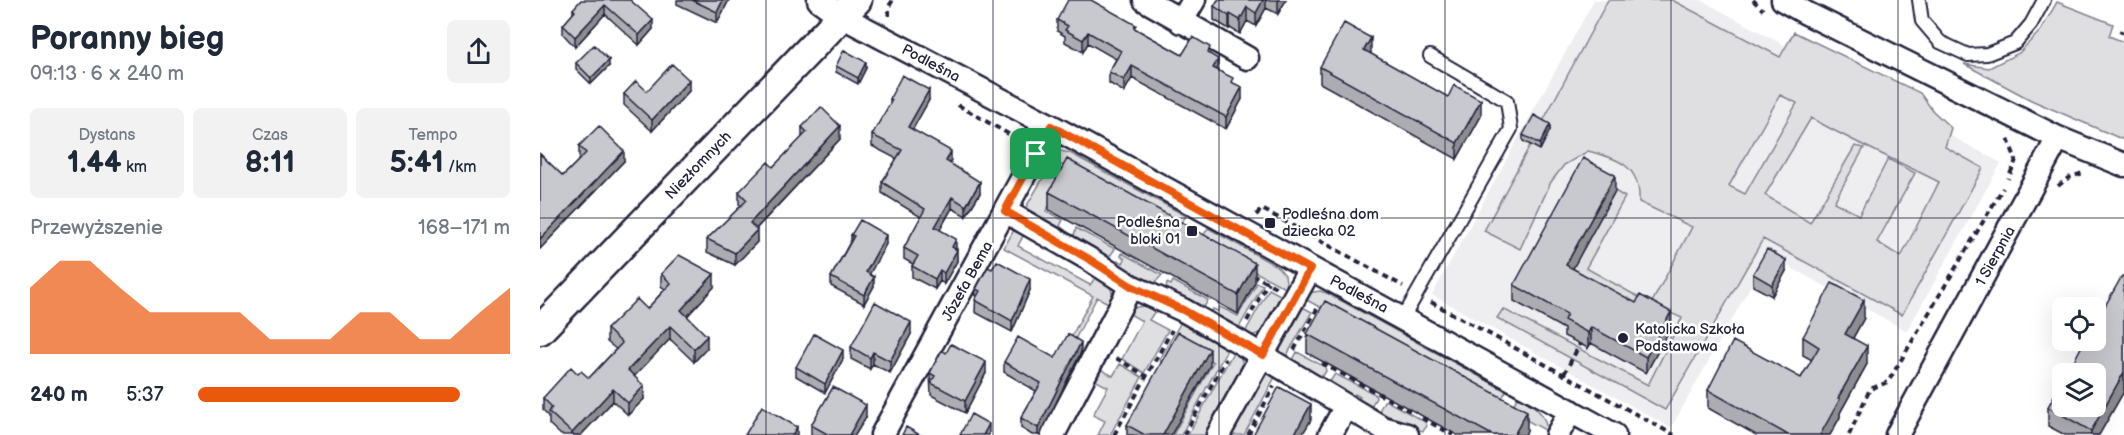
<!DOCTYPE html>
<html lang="pl">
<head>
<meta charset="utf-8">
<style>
  body { margin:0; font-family:"Balsamiq Sans",sans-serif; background:#f2f2f3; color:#1f2937; height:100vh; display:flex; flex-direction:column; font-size:22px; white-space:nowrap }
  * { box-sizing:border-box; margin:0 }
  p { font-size:20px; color:#747a83 }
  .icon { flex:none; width:33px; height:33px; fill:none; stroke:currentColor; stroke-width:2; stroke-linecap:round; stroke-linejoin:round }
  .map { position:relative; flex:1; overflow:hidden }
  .sheet { display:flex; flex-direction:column; background:#fff; width:540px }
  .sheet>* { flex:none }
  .fabs { position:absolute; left:1512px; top:297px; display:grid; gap:12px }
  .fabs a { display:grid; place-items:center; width:54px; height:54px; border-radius:9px; background:#fff; box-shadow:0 6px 24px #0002; font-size:30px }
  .pin { position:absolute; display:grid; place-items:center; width:51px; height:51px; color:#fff; margin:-26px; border-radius:12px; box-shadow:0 3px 9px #0006 }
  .round { display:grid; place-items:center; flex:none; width:63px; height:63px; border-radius:9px; background:#f2f2f3 }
  .head { display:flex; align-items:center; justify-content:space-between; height:102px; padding:0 30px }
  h1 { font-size:33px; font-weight:600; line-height:45px }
  .stats { display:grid; grid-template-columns:repeat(3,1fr); gap:9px; height:102px; padding:6px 30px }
  .stats div { display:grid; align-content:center; border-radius:9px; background:#f2f2f3; text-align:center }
  .stats b { font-size:30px; font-weight:600 }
  .stats small { font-size:16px; font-weight:400 }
  .stats p { font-size:16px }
  .chart { height:168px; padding:12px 30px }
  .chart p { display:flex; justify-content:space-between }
  .chart svg { width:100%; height:108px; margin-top:6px; fill:#ea580c; opacity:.7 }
  ul { padding:0 30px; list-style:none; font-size:20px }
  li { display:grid; grid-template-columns:96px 72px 1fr; align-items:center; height:45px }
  li i { height:15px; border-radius:8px; background:#ea580c }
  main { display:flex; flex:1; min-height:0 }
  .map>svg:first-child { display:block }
  .built { fill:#eeeef1 }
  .green { fill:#dfdfe2; stroke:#80808e; stroke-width:1.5; fill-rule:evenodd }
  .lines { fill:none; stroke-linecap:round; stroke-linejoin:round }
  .service-casing { stroke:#22223b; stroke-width:16 }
  .minor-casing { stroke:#22223b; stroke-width:27 }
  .tertiary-casing { stroke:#22223b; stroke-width:33 }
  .path { stroke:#22223b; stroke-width:4; stroke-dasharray:6 4.5; stroke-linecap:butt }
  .service { stroke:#fff; stroke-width:12 }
  .minor { stroke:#fff; stroke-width:22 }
  .tertiary { stroke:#fff; stroke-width:28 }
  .wall { fill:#acacb2; stroke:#22223b; stroke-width:1.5 }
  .shaded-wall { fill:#8c8c91; stroke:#22223b; stroke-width:1.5 }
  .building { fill:#c8c8cf; stroke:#22223b; stroke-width:1.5 }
  .route-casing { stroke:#fff; stroke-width:12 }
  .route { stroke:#ea580c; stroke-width:8 }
  .grid { fill:none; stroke:#22223b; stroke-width:1.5; stroke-opacity:0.55 }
  .poi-dot { fill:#22223b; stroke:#fff; stroke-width:2 }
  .labels { text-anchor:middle; stroke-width:5; stroke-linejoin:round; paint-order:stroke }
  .street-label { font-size:15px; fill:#22223b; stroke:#fff }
  .poi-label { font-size:15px; fill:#22223b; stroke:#fff; text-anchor:start }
</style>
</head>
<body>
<main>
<section class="sheet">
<div class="head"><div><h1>Poranny bieg</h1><p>09:13 · 6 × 240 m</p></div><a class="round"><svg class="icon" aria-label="share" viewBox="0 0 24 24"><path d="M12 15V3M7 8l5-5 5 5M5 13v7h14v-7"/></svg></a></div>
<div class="stats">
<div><p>Dystans</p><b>1.44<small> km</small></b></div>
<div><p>Czas</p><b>8:11</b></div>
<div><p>Tempo</p><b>5:41<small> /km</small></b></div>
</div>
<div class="chart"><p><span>Przewyższenie</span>168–171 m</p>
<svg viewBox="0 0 160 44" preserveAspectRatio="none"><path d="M0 44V17L10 6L20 6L30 17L40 27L50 27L60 27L70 27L80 38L90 38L100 38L110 27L120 27L130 38L140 38L150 27L160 17V44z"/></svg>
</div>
<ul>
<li><b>240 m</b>5:37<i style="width:84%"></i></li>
</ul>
</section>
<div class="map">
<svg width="1584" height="435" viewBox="0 0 1584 435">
  <rect width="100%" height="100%" fill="#fff"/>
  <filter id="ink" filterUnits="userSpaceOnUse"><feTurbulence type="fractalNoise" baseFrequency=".0167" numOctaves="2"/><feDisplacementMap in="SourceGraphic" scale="12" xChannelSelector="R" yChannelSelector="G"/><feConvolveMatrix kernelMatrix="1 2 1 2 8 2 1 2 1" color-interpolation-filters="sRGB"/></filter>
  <g filter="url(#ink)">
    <path class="built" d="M1054,0H1161L1461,163L1367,331L1228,255L1131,428L892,295Z"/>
    <path class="green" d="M1068,0H1132L1240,57L1254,32L1380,93L1393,111L1411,128L1405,147L1443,168L1362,315L1223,239L1125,410L957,318L963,309L1108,385L1142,318L1111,304L1107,314L1026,281L1075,191L1085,197L1046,268L1111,304L1152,227L1099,202C1101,166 1079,159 1048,151L1024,165L1011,182L980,249L944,231ZM1240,95L1257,103L1205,194L1189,186ZM1271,118C1313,142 1356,160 1399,182L1361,257L1337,242L1375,173L1348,159L1319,215L1294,202L1324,148L1315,146L1270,223L1225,195Z
      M1517,2L1573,24L1569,36L1584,42V140L1491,100L1424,64L1449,68L1479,53L1501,30Z
      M520,151L530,153L646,216L642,222L632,226L536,174L507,156Z
      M509,168L525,177L506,211L523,220L520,226L525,230L521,233L491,215L486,207Z
      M536,228L575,249L567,260L533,239Z
      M668,228L738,267L745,275L747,289L666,245L664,235Z
      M479,229L485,232L478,246L550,285L555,278L559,277C570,285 575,291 572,305L557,297L532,345L528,343L553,296L464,248L474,230Z
      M582,253L622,275L611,287L576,268L578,260L583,263L585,259L581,256Z
      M633,281L668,300L662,311L625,293L627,283L631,285Z
      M717,283L723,285L697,331L670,316L673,309L678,311L680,307L698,316Z
      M729,289L744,297L724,332L714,335L704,334Z
      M780,291L789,294L966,391L962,398L953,402L763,298L768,293Z
      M759,305L772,312L744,360L739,349Z
      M604,306L617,308L609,320L628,330L604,373L582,359L602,321L588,313L597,307Z
      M641,322L689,346L641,435H633L673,362L657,354L621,364L620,359Z
      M695,349L701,357L703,368L667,435H648Z
      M757,352L785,367L786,371L781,379L751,364Z
      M580,364L602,377L570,435H558L565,421L553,415L568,387L551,378L556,367L573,376Z
      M728,374L736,375L704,435H687L723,376Z
      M795,374L835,394L836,398L830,408L817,402L820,397L815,394L811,399L789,383Z
      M978,397C994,405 1005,412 1007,431L975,414L973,405Z
      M844,401H847L885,422L887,426L883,431L847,420L838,413Z"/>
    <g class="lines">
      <g class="service-casing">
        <path id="service" d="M1379,0L1382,21L1400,42L1428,55L1447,54L1475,43L1491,24L1504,0
          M863,318L971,129L967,101L890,56"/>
      </g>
      <g class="minor-casing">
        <path id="minor" d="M279,0L301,16L511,126L1074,435
          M605,0L707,58
          M1243,0L1266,13L1518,138L1584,165
          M641,22L654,0
          M465,211L549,259L591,286L643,310L696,340L843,428L867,435
          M342,435L511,126
          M513,435L591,286
          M678,435L770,269
          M790,435L806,406
          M1017,435L1031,411
          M1357,435L1518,138"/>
      </g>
      <g class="tertiary-casing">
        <path id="tertiary" d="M0,330L317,0"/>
      </g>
      <path class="path" d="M1213,0L1223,10
        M349,16V6L353,0
        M1579,31L1584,33
        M418,105L479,140
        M1468,139L1476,160L1468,179
        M1518,186L1528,178L1543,173
        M716,215L722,209L863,286
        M712,274L737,288
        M891,302L1134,435
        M707,321L728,282
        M754,350L777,309
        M576,358L606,376
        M782,363L870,411
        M1024,374L1040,344
        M882,418L913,435
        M574,435L632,330
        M644,435L686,359
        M708,435L734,386
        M1309,435L1330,389L1348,382L1463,188"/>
      <use href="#service" class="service"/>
      <use href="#minor" class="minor"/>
      <use href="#tertiary" class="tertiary"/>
    </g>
    <path class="wall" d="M90,0L113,29L99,45L65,14L35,47L23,34V25L33,14V9Z
      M137,0H189L177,23L137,4Z
      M678,0H746L738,14L726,8L716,26L707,21L700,34L690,28L689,29L674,20V6Z
      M517,20L596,29L642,55L670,54L678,70L693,83L702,99L686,129L592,78L584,92L569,83V72L576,59L548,43L543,52L525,42V36L517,31Z
      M831,53V54L941,116L917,159L780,83V67Z
      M36,63L69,66L51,84L36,69Z
      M296,66L326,68L318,84L296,72Z
      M149,91L112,131L84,105V94Z
      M350,98L389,100L372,130L411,162L410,164L440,193L426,216L412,208L400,230L416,249L417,261L404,284L400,281L395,289L372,277V266L373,264L364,259V248L381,217L342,193V182L357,159L332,146V135L350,104Z
      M262,127L300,139L216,229L217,242L195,265L167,252V239L201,206L199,204V192L233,167L262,138Z
      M1010,130L1000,150L983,141V135Z
      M39,146L84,161L0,249V154L23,176L41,158L39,156Z
      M1075,191L1032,268L1131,327L1106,373L1051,343L1048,348L1024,336V329L974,301V285Z
      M509,192L715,282L698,314L509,210Z
      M311,235L346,244L329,274L334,286L324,304L291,286V277L311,240Z
      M1246,271L1232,296L1213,286V274Z
      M121,274L174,287L147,316L167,348L154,362L130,339L94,376L104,399L88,415L73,401L41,435H21L9,424V416L3,410V398L38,374L49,378L76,349L67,342V329L107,309L125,289L121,286Z
      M1584,277V391L1559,435H1525L1508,426V407Z
      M436,289L490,290L472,332L435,312Z
      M1324,318L1313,338L1327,364L1300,413V417L1290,435H1216L1168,408V390L1261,378L1272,360L1263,355V337Z
      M371,334L350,373L333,364L330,369L311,359V347Z
      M767,334L987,430L985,435H917L767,353Z
      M541,352L500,435H492L481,428V418L496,391L464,372V362L515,358Z
      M406,353L446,373L425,413L391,395L390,373Z
      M303,359L285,393L256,376V367Z
      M670,365L631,435H587V425Z
      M326,417L315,435H271V425Z"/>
    <path class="shaded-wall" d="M183,0H189L177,23V12Z
      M723,0H726V8L716,26V13Z
      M738,0H746L738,14Z
      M65,5V14L35,47V37Z
      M707,7V21L700,34V20Z
      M690,14V28L689,29V16Z
      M113,20V29L99,45V35Z
      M548,32V43L543,52V40Z
      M831,38V53L824,66V50Z
      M678,59V70L673,68Z
      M69,60V66L51,84V78Z
      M326,62V68L318,84V78Z
      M592,66V78L584,92V80Z
      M149,80V91L112,131V120Z
      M702,87V99L686,129V117Z
      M389,90V100L368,138V127Z
      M941,100V116L917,159V143Z
      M1010,124V130L1000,150V144Z
      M300,126V139L210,235V223Z
      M84,151V161L0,249V239Z
      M411,151V162L406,172V161Z
      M1075,175V191L1026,281V265Z
      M440,182V193L426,216V206Z
      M412,197V208L395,238V227Z
      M217,230V242L195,265V253Z
      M346,235V244L326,281V272Z
      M416,239V250L412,247Z
      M417,250V261L404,284V273Z
      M1246,260V271L1232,296V285Z
      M715,263V282L698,314V295Z
      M400,270V281L395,289V279Z
      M174,274V287L141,323V310Z
      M334,277V286L324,304V295Z
      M490,279V290L472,332V321Z
      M1324,300V318L1305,352V334Z
      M1131,312V327L1106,373V357Z
      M371,322V334L350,373V361Z
      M130,326V339L88,383V370Z
      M1051,327V343L1048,348V333Z
      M167,336V348L154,362V349Z
      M541,342V352L500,435H498V428Z
      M1327,346V364L1300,413V417L1290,435H1280L1298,398Z
      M670,349V365L631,435H623Z
      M303,350V359L285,393V384Z
      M333,352V364L330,369V358Z
      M446,362V373L425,413V401Z
      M1584,372V391L1559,435H1551V431Z
      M104,386V399L88,415V403Z
      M73,389V401L41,435H32V433Z
      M771,404V420L762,435H754Z
      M326,405V417L315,435H309Z
      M987,411V430L985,435H974Z
      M449,424V435H443Z
      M257,427V435H252Z"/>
    <path class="building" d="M41,0H90L113,20L99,35L65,5L35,37L23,25L35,11L33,9Z
      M152,0H183L177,12Z
      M528,0H551L596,25L594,28L642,55L653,37L670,47L668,53L678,59L673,68L693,78L691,82L702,87L686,117L592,66L584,80L569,72L581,51L548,32L543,40L525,30L528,26L517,20Z
      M678,0H723L716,13L707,7L700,20L690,14L689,16L674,6Z
      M804,23L831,38L824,50L908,97L914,85L941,100L917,143L780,67Z
      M54,45L69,60L51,78L36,63Z
      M304,50L326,62L318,78L296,66Z
      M132,64L149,80L112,120L84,94L96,81L107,91Z
      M362,75L389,90L368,127L411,151L406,161L440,182L426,206L412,197L395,227L416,239L412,247L417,250L404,273L400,270L395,279L372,266L378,256L364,248L385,209L342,182L362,150L332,135L352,100L350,98Z
      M281,107L300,126L210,223L217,230L195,253L167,239L207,200L199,192L228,162L233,167L267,132L262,127Z
      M994,115L1010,124L1000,144L983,135Z
      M59,126L84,151L0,239V154L23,176L46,153L39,146Z
      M1043,158L1075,175L1026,265L1096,303L1100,295L1131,312L1106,357L1051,327L1048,333L1024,320L1027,314L974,285Z
      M527,159L715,263L698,295L509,192Z
      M320,220L346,235L326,272L334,277L324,295L291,277L314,236L311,235Z
      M1227,249L1246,260L1232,285L1213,274Z
      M139,255L174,274L141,310L167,336L154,349L130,326L88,370L104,386L88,403L73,389L32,433L9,412L12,407L3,398L31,367L38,374L41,371L49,378L82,343L67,329L97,299L107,309L131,283L121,274Z
      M457,261L490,279L472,321L435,300L440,291L436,289L448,267L452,269Z
      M1582,276L1584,277V372L1551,431L1508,407L1522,381V406H1556V374H1527L1545,340H1556V322Z
      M1292,283L1324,300L1305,334L1327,346L1298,398L1300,399L1280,435H1248L1168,390L1193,341L1261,378L1279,347L1263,337Z
      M785,301L987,411L974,435H952L767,334Z
      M335,302L371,322L350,361L333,352L330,358L311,347Z
      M638,332L670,349L623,435H605L587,425Z
      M274,334L303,350L285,384L256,367Z
      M528,334L541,342L498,428L481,418L501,383L464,362L478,337L515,358Z
      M411,344L446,362L425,401L391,383L395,376L390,373L402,350L406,353Z
      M293,387L326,405L309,435H289L271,425Z
      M739,387L771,404L754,435H713Z
      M222,406L257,427L252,435H205Z
      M431,414L449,424L443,435H420Z
      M366,427L380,435H362Z"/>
  </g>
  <g class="lines" filter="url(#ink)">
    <g class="route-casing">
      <path id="route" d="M511,126L770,269L723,355L643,310L591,286L549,259L465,211Z"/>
    </g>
    <use href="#route" class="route"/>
  </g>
  <path class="grid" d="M226,0V435M453,0V435M679,0V435M905,0V435M1131,0V435M1358,0V435M0,218H1584"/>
  <g class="poi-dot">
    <rect x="724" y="217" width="12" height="12" rx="3"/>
    <rect x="646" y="225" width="12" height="12" rx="3"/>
    <circle cx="1083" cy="338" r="6"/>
  </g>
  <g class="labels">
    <g class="street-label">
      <text transform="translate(391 63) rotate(28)" y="5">Podleśna</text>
      <text transform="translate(158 165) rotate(-46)" y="5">Niezłomnych</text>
      <text transform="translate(1455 256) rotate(-61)" y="5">1 Sierpnia</text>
      <text transform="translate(427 281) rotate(-61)" y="5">Józefa Bema</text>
      <text transform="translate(819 294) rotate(28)" y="5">Podleśna</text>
    </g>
    <g class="poi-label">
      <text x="742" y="219">Podleśna dom<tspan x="742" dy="17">dziecka 02</tspan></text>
      <text x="640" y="227" text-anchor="end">Podleśna<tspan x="640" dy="17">bloki 01</tspan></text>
      <text x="1095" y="334">Katolicka Szkoła<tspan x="1095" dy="17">Podstawowa</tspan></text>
    </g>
  </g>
</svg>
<div class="fabs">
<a><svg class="icon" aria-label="locate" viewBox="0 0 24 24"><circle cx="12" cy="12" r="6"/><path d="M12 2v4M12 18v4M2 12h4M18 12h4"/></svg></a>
<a><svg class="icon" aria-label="layers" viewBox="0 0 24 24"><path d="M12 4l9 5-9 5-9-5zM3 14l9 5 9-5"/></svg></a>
</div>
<div class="pin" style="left:496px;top:154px;background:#1e9e55"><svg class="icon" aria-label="arrive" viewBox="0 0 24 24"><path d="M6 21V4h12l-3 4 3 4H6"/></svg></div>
</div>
</main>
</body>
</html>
